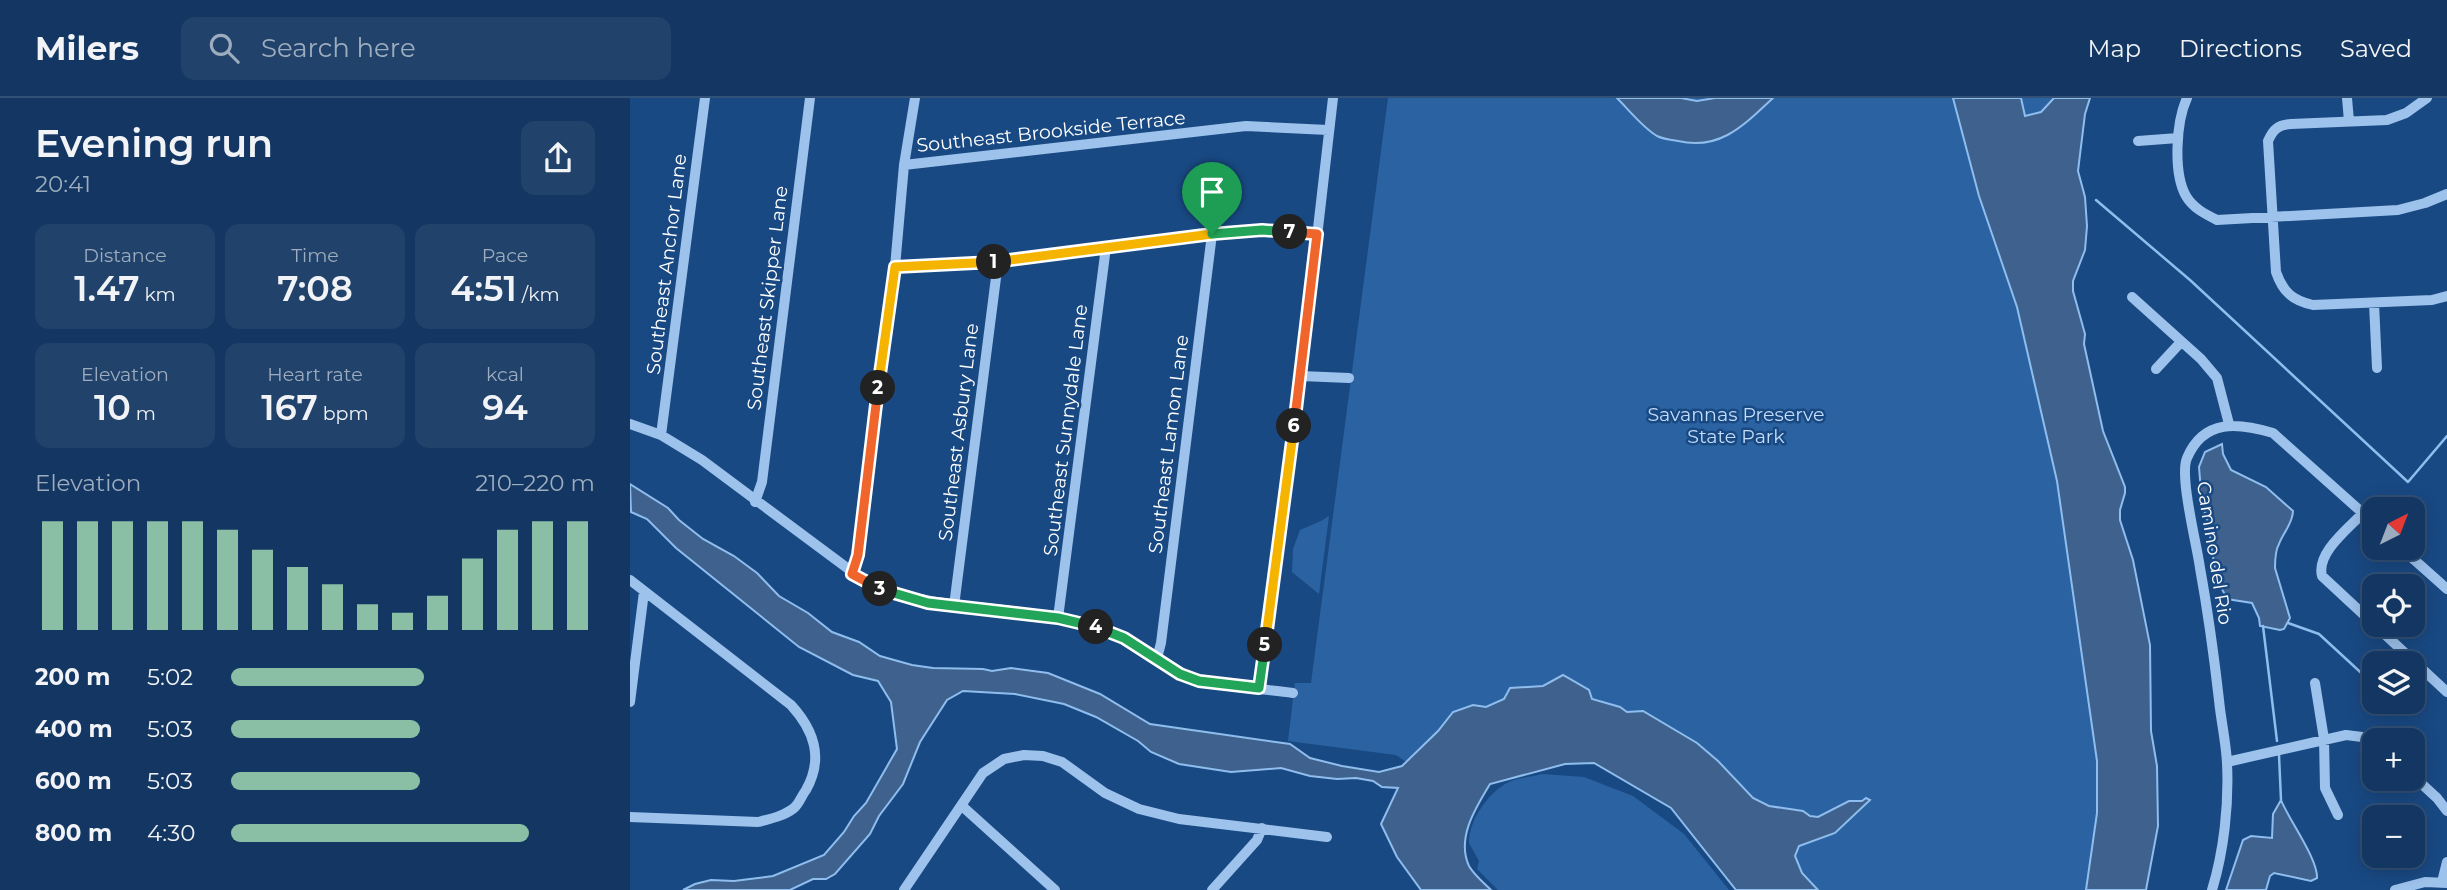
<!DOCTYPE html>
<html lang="en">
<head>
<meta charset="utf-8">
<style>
  body { margin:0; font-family:Montserrat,sans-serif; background:#20426b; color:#f1f3f6; height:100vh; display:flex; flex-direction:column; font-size:26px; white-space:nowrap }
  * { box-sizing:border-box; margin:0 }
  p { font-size:23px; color:#9dacbe }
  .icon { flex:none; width:38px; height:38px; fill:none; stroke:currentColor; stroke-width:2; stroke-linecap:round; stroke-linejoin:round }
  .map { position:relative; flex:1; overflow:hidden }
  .side { display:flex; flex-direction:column; background:#133762; width:630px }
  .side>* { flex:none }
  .needle { width:46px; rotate:42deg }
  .fabs { position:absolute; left:1732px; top:399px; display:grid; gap:14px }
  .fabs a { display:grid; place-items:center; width:63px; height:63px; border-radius:14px; background:#133762; box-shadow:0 4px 18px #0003,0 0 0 2px #325177; font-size:35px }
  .pin { position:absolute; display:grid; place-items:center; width:60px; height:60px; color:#fff; margin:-72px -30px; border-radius:50% 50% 50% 0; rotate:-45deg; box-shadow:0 0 7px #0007 }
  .pin .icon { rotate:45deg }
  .km { position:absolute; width:35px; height:35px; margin:-18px; border-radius:50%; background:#222; color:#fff; font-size:19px; line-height:35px; text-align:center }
  .round { display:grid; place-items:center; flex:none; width:74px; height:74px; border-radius:14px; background:#20426b }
  .overview { display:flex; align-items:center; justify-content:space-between; height:119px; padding:0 35px }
  h1 { font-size:38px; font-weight:600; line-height:52px }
  .metrics { display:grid; grid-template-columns:repeat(3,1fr); gap:10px; height:119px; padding:7px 35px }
  .metrics div { display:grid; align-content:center; border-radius:14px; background:#20426b; text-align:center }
  .metrics b { font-size:35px; font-weight:600 }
  .metrics small { font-size:19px; font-weight:400 }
  .metrics p { font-size:19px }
  .chart { height:196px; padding:14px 35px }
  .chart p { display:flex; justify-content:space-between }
  .chart svg { width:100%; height:126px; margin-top:7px; stroke:#8abfa5; stroke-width:6 }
  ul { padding:0 35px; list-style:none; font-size:23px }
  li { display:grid; grid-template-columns:112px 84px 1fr; align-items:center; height:52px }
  li i { height:18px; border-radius:9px; background:#8abfa5 }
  header { display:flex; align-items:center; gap:42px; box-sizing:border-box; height:98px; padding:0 35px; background:#133762; border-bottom:2px solid #325177 }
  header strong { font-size:33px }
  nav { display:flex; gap:38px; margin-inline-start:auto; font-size:24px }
  .search { width:490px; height:63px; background:#20426b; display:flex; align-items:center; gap:18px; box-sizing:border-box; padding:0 24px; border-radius:14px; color:#9dacbe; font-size:26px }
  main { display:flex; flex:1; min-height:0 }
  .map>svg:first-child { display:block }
  .green { fill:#2b63a2 }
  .water { fill:#3e628d; stroke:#8fbdee; stroke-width:2 }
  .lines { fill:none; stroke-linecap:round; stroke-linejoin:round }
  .stream { stroke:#8fbdee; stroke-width:2.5 }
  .minor { stroke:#9dc2ec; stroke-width:10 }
  .split-1-casing { stroke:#fff; stroke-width:14 }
  .split-2-casing { stroke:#fff; stroke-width:14 }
  .split-3-casing { stroke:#fff; stroke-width:14 }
  .split-4-casing { stroke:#fff; stroke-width:14 }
  .split-5-casing { stroke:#fff; stroke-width:14 }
  .split-6-casing { stroke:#fff; stroke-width:14 }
  .split-7-casing { stroke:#fff; stroke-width:14 }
  .split-8-casing { stroke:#fff; stroke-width:14 }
  .split-1 { stroke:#f5b400; stroke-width:9 }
  .split-2 { stroke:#f5b400; stroke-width:9 }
  .split-3 { stroke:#f0652b; stroke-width:9 }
  .split-4 { stroke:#22a559; stroke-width:9 }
  .split-5 { stroke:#22a559; stroke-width:9 }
  .split-6 { stroke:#f5b400; stroke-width:9 }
  .split-7 { stroke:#f0652b; stroke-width:9 }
  .split-8 { stroke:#22a559; stroke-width:9 }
  .labels { text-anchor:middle; stroke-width:5; stroke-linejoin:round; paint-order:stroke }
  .street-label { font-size:19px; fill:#fff; stroke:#194983 }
  .park-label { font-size:19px; fill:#c2dcf9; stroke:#194983 }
</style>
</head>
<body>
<header>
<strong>Milers</strong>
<div class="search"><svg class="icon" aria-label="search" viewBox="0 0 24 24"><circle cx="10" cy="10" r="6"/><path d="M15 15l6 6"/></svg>Search here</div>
<nav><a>Map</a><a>Directions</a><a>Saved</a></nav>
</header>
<main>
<section class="side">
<div class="overview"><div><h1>Evening run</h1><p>20:41</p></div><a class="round"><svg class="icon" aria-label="share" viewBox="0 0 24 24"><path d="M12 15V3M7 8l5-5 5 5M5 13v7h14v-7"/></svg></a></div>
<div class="metrics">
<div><p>Distance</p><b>1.47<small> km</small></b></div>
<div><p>Time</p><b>7:08</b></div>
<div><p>Pace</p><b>4:51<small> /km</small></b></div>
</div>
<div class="metrics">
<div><p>Elevation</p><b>10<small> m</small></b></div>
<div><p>Heart rate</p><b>167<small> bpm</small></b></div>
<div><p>kcal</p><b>94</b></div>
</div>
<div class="chart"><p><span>Elevation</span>210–220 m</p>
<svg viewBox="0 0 160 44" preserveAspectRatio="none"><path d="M5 44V6M15 44V6M25 44V6M35 44V6M45 44V6M55 44V9M65 44V16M75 44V22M85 44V28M95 44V35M105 44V38M115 44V32M125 44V19M135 44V9M145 44V6M155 44V6"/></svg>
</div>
<ul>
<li><b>200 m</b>5:02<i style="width:53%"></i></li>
<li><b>400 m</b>5:03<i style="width:52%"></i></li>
<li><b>600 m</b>5:03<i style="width:52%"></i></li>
<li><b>800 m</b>4:30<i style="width:82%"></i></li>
</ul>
</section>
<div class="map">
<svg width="1817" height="792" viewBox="0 0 1817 792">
  <rect width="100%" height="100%" fill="#194983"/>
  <path class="green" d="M758,0H1440L1395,29L1455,365L1485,792H1151L959,619L797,678L766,657L658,643L665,585H681Z
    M699,418L689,496L662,474L663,451L670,432L691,423Z
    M912,676L954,679L1003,698L1054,736L1099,792H868L847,771L849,763L839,745C839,723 856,698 875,686C885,680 901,679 912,676Z"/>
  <path class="water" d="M987,0H1051L1067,3L1085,0H1143C1114,27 1090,53 1048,43C1041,42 1033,41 1027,38C1012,29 999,12 987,0Z
    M1323,0H1391L1395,18L1411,14L1424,0H1460L1455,16L1448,73L1455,99L1457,128L1455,152L1443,183V193L1455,236L1454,246L1473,333L1495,389V395L1490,412V422L1503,462L1520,547L1521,633L1527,668L1528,728L1516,792H1456L1467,715V663L1427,383L1387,209L1349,98Z
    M1592,346L1593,356L1601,372L1636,389L1663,413C1663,425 1653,435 1649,446C1645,453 1645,462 1645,470L1660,520L1654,531L1650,532L1630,528L1629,520L1622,505L1597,501L1586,479L1578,425L1572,406L1569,369L1575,354Z
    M0,386L38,410L49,422L73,441L104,458L127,475L149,498L178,515L202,534L229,544L250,558L282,567L303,570L353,571L362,573L381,570L418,575L470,596L520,626L660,646L680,660L712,668L749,674L772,668L808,633L823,614L843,607L856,609L874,601L880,590L913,588L933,577L959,592L962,601L990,609L997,614L1013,613L1067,645L1088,663L1123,700L1139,708L1173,713L1180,718L1188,719L1219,703H1232L1236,700L1240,702L1205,735L1169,748L1165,758L1172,775L1188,792H1106L1041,710L964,665L935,666L860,686C846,709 826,740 839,768C844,777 854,785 861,792H791L767,759L751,726L768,690L752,689L743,683L726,680L707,681L680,678L651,670L601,674L549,666L521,654L508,643L466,619L434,606L385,596L333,593L317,602L290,644L273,686L249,718L240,736L205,776L196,781H183L160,792H53L65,786L81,782L104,783L143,778L194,757L214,734L224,718L236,705L267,651L261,604L248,583L223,577L169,549L46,450L17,421L1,414Z
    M1651,702C1659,722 1688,761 1687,780L1681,783L1644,775L1640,778L1636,792H1596L1613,742L1621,738L1642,740L1643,716Z"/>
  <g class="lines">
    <path class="stream" d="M1466,102L1560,182L1778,384L1817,338
      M1658,525L1689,536L1740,583L1745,582
      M1633,528L1647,643
      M1760,565L1768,557
      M1649,657L1651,702"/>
    <path class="minor" d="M1557,0C1546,24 1543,75 1556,98C1563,110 1575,116 1587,122L1768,112L1795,105L1817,96
      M1717,0L1719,23
      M1797,0L1776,15L1757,22L1661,26C1648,27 1643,31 1638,43L1646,174C1653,194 1662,202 1683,207L1802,202L1817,198
      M1508,43L1548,40
      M274,67L616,28L698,32
      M265,169L368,164L582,136L632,132L687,136
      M1502,199L1571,261L1587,280L1599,326
      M1744,205L1747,270
      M1526,271L1551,244
      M671,278L719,280
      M0,326L31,337L72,362L240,487C314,515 390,506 464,528C486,535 507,548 526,560C535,565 543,573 553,577C583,590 630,590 663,595
      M31,337L75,0
      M125,404L132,384L180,0
      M1733,415C1718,431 1686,455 1692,478L1817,594
      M1771,450L1817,491
      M222,476L228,457L265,169L274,67L285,0
      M0,482L161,607C184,632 194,660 176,692C172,697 169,706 164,710C154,718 140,721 128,724L0,719
      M324,508L368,164
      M428,520L476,149
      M527,560L531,545L582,136
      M1685,585L1694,641L1695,690L1708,717
      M629,590L671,278L703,0
      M0,604L14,494
      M1597,664L1716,637L1732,639L1745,645
      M1783,678L1807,700L1817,713
      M332,708L425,792
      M1812,784L1817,764
      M274,792L353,675L374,661L394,657L413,658L432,664L475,695L509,711L549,721L697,739
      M582,792L627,742L632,730
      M1582,792C1594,753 1599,706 1597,665C1596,644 1591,623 1589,602C1584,558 1578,514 1570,470C1567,447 1549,378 1557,360C1574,320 1609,325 1643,335L1745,426
      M1765,792L1795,784L1817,785"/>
  </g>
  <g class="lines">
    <g class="split-1-casing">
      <path id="split-1" d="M364,164L582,136"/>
    </g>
    <g class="split-2-casing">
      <path id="split-2" d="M248,290L265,169L364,164"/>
    </g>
    <g class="split-3-casing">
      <path id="split-3" d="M248,290L228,457L222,476L250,491"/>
    </g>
    <g class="split-4-casing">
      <path id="split-4" d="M250,491L298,505L428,520L466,529"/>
    </g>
    <g class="split-5-casing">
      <path id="split-5" d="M466,529L494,540L550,576L569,583L629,590L635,547"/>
    </g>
    <g class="split-6-casing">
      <path id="split-6" d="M635,547L664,328"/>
    </g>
    <g class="split-7-casing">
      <path id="split-7" d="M660,134L687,136L664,328"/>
    </g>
    <g class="split-8-casing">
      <path id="split-8" d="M582,136L632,132L660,134"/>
    </g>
    <use href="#split-1" class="split-1"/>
    <use href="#split-2" class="split-2"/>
    <use href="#split-3" class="split-3"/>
    <use href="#split-4" class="split-4"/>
    <use href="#split-5" class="split-5"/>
    <use href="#split-6" class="split-6"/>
    <use href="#split-7" class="split-7"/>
    <use href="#split-8" class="split-8"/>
  </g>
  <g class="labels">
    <g class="street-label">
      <text transform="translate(421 33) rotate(-6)" y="7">Southeast Brookside Terrace</text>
      <text transform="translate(36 166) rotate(-83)" y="7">Southeast Anchor Lane</text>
      <text transform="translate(137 200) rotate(-83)" y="7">Southeast Skipper Lane</text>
      <text transform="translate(435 332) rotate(-83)" y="7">Southeast Sunnydale Lane</text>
      <text transform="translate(328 334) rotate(-83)" y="7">Southeast Asbury Lane</text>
      <text transform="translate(538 346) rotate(-83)" y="7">Southeast Lamon Lane</text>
      <text transform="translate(1585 455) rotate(81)" y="7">Camino del Rio</text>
    </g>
    <g class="park-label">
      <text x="1106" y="323">Savannas Preserve<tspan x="1106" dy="22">State Park</tspan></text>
    </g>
  </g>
</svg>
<div class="fabs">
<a><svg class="needle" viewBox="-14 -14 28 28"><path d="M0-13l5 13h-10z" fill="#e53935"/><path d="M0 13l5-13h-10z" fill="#9dacbe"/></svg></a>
<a><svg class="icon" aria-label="locate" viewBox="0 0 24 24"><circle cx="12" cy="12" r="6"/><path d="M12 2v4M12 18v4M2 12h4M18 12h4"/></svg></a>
<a><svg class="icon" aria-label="layers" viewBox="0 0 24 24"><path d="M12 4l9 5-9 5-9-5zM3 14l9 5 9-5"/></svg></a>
<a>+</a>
<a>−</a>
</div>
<div class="pin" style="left:582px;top:136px;background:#1e9e55"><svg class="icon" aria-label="arrive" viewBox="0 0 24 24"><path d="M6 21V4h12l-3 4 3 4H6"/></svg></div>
<b class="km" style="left:364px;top:164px">1</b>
<b class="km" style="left:248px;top:290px">2</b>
<b class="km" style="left:250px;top:491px">3</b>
<b class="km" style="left:466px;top:529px">4</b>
<b class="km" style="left:635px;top:547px">5</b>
<b class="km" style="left:664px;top:328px">6</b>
<b class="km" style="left:660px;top:134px">7</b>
</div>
</main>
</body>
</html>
